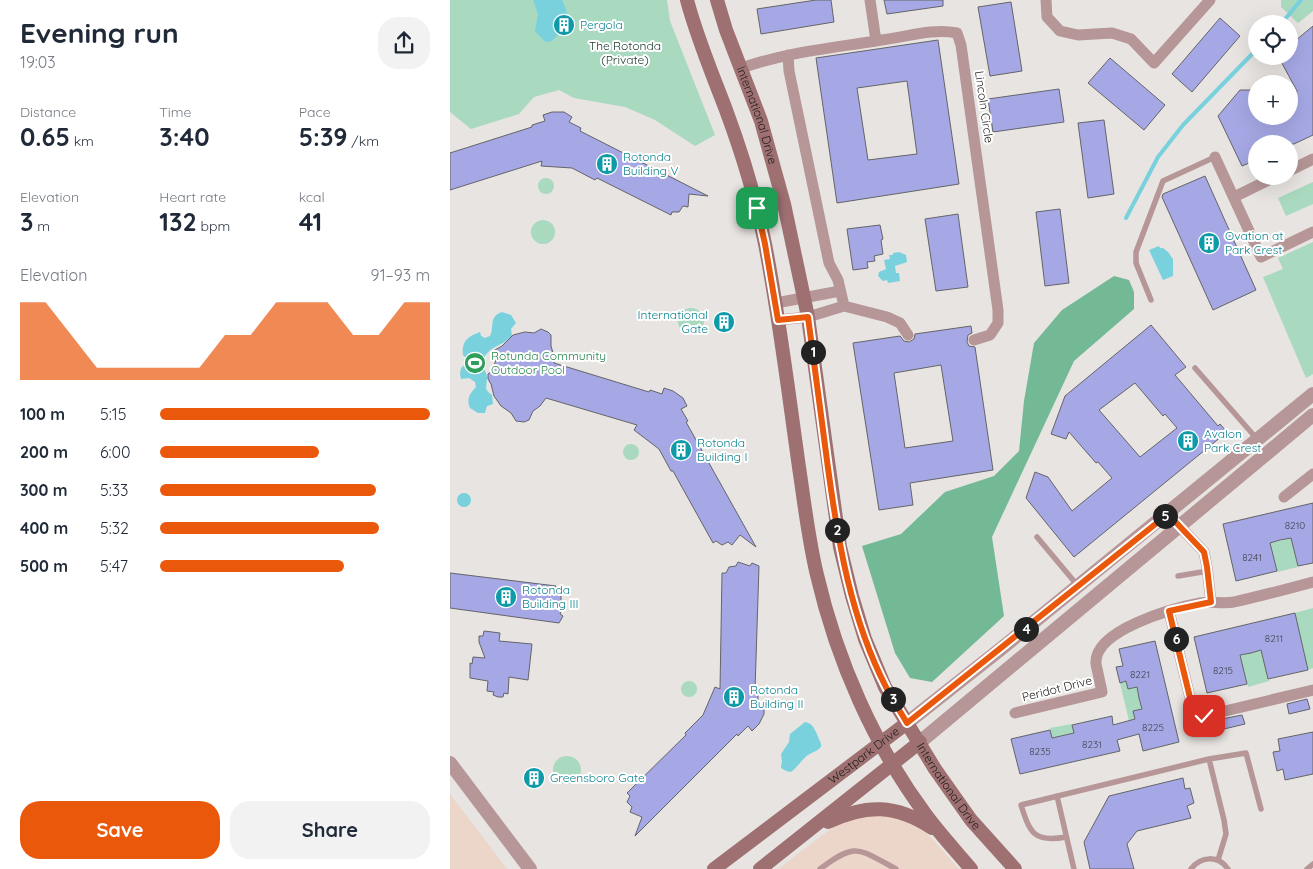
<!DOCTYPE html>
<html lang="en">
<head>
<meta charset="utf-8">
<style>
  body { margin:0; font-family:Quicksand,sans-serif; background:#f2f2f3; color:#1f2937; height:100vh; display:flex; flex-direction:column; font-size:19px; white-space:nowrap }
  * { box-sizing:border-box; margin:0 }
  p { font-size:16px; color:#747a83 }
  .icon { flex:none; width:28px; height:28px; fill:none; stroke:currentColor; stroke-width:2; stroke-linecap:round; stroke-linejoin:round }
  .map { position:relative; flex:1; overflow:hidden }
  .side { display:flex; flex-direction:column; background:#fff; width:450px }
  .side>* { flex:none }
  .buttons { position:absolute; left:798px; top:15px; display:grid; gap:10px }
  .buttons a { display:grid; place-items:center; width:50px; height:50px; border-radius:50%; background:#fff; box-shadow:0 5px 20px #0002; font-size:25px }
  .pin { position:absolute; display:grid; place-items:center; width:42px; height:42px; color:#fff; margin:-21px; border-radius:10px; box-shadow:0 2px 8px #0006 }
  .km { position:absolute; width:25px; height:25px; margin:-12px; border-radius:50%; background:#222; color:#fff; font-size:14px; line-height:25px; text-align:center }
  .round { display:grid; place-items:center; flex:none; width:52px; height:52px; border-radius:20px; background:#f2f2f3 }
  .headline { display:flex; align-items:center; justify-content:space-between; height:85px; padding:0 20px }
  h1 { font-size:28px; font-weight:700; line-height:38px }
  .metrics { display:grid; grid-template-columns:repeat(3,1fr); gap:8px; height:85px; padding:5px 20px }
  .metrics div { display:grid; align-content:center }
  .metrics b { font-size:25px; font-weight:700 }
  .metrics small { font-size:14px; font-weight:400 }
  .metrics p { font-size:14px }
  .chart { height:140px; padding:10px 20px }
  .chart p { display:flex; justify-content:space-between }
  .chart svg { width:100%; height:90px; margin-top:5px; fill:#ea580c; opacity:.7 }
  .cta { display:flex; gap:10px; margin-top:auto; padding:10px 20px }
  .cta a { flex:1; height:58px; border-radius:20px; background:#ea580c; color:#fff; font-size:20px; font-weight:700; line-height:58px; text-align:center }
  .cta a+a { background:#f2f2f3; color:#1f2937 }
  ul { padding:0 20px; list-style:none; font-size:16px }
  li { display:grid; grid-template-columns:80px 60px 1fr; align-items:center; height:38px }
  li i { height:12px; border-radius:6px; background:#ea580c }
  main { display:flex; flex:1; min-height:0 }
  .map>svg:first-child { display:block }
  .commercial { fill:#ecd5c9 }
  .green { fill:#a9d9bf }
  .forest { fill:#73b996 }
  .water { fill:#79d1de }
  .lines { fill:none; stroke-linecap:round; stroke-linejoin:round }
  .stream { stroke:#79d1de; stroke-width:4 }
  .building { fill:#a6a8e5; stroke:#646468; fill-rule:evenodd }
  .service { stroke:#b69697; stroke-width:5.5 }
  .minor { stroke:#b69697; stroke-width:11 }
  .tertiary { stroke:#b69697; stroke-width:14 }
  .secondary { stroke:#9e7071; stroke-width:14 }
  .route-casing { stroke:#fff; stroke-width:10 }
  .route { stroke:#ea580c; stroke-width:6 }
  .labels { text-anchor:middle; stroke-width:4; stroke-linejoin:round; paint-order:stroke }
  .number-label { font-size:10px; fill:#434250 }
  .culture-label { font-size:12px; fill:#0d838f; stroke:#fff; text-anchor:start }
  .park-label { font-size:12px; fill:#153526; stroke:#fff }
  .street-label { font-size:12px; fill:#22201f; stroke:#fff }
  .leisure-label { font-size:12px; fill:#27864d; stroke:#fff; text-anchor:start }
</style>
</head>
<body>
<main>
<section class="side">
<div class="headline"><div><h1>Evening run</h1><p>19:03</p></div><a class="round"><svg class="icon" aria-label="share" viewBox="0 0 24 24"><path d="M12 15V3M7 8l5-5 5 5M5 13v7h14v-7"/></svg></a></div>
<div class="metrics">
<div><p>Distance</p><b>0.65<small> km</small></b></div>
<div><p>Time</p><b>3:40</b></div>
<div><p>Pace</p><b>5:39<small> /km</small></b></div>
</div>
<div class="metrics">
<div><p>Elevation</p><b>3<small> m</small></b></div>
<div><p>Heart rate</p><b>132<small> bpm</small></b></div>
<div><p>kcal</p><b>41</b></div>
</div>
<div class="chart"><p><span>Elevation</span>91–93 m</p>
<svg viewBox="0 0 160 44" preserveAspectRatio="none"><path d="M0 44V6L10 6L20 22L30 38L40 38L50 38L60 38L70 38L80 22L90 22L100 6L110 6L120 6L130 22L140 22L150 6L160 6V44z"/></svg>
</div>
<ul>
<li><b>100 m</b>5:15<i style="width:100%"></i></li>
<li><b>200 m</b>6:00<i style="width:59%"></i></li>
<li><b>300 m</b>5:33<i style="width:80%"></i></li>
<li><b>400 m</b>5:32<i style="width:81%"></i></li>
<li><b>500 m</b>5:47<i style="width:68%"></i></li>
</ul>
<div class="cta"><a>Save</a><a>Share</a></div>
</section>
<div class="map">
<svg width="863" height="869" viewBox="0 0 863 869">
  <rect width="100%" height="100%" fill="#e7e4e1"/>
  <path class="commercial" d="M0,794L57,869H0Z
    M447,814L476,832L509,869H328L395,818Z"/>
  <path class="green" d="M0,0H217L220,21L265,135L245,146L205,120L175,107L124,98L109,90L84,97L69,114L21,129L0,112Z
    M831,0H863V11L848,23L831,7Z
    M88 186a8 8 0 1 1 16 0a8 8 0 1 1-16 0Z
    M863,182V204L836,216L828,198Z
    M81 232a12 12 0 1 1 24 0a12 12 0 1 1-24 0Z
    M863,242V374L856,378L813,277L833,269L828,258Z
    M228 321a13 13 0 1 1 26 0a13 13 0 1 1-26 0Z
    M173 452a8 8 0 1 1 16 0a8 8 0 1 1-16 0Z
    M841,538L848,567L827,572L820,543Z
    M863,608V668L858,670L845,613Z
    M811,650L819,681L798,687L790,655Z
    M676,681L678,689L687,687L692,709L684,711L685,719L679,721L670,683Z
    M231 689a8 8 0 1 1 16 0a8 8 0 1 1-16 0Z
    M622,724L624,733L602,738L600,728Z
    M103 770a14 14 0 1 1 28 0a14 14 0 1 1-28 0Z"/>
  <path class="forest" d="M664,276L679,280L684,292V309L624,361L542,537L554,616L482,682L460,678L445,653L412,546L451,534L495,492L544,476L569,451L574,401L584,343L612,310Z"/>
  <path class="water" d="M83,0H112C114,4 117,11 117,15C117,25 108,37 100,42L94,41L85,31L88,14Z
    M709,246L710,248H713L718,252L723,259V276L713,280L699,250Z
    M449,252L456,255L457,262L445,266L446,273H449L450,281L438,283L437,280L433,281L428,276L429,272L436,269L434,260L440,259L439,255H443V253Z
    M52,312L61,315L66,323L61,329L62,336C58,338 56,342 53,343C44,347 31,354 33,366C34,370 37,373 37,378C37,386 33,389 42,395L43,404L37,406L35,413H28L20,408C16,398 20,394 26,387L25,382L19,378L11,379L10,374L11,368L18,362V360L13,355C11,342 18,336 30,332L31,336L35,338L40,336C45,326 38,317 52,312Z
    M7 500a7 7 0 1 1 14 0a7 7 0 1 1-14 0Z
    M355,722C361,723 363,726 366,732C373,749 375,746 358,755C354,757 347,768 341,772L336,771L331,768L332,761L331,754L339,742L340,734Z"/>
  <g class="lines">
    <path class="stream" d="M831,24L851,0
      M676,218L708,157L733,125L806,50"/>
  </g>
  <path class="building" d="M366,0H381L384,22L311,34L307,9Z
    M434,0H493V6L437,14Z
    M561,2L572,71L540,76L528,7Z
    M111,18L120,22L116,32L107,29Z
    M770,18L790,36L742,92L722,74Z
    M863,26V135L844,144H806V160L792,166L768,116L790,90H803L806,98V116H839V102L845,99L847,91L828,56H839V46Z
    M488,40L509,184L387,203L366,58ZM457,81L467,154L418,160L407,88Z
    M660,58L715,105L694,130L638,83Z
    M609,89L614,122L543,132L538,99Z
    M102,112H114L122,117L119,122L131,128L130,131L258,196L239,194L238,207L233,206L229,212H222L221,215L147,178L145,180L122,168L91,166L92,161L0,190V153L82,127V125L95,121L93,115Z
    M654,120L664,194L638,198L628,123Z
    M755,176L806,290L763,310L712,197L713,194Z
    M610,209L619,283L595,286L586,212Z
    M508,214L518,287L486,291L475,219Z
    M430,225L433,239L431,240L433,254L424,256L425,261L417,262L418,268L403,270L397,229Z
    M701,325L736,367L725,375L768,426L770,424L777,432L624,557L576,498L585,472L598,477L622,511L662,478L648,462L646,463L619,432L616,439L601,434L615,396ZM685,383L713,416L715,414L727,428L690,457L649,410Z
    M521,326L522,333L518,335L517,342L519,346L525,347L543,470L460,483L463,505L429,510L403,343L450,336L454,341L459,342L464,339L465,334ZM491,365L503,441L455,448L444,373Z
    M91,329L98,332L101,335V346L104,356V363L199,392L200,390L212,394L214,388L223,391L233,398L237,406L231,409L238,421L236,422L306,547L290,535L282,545L278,542L272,545L266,541L263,543L223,471H221L209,449L184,430L187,425L96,398L90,406L83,411L79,420L74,422L66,421L61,413L51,406L44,396L41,384L38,379V374L43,370L46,359L45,350L52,346L63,335L75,332L84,333Z
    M863,503V563L848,566L841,538L830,540L820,543L827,571L786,581L773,524Z
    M288,562L300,566L302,563L309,566L305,690L308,691V704H314V714L309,724L302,731L298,726L288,736L287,734L185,836L192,817L180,812L182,807L177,802L180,796L177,793L236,735L235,733L253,715L265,687L270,689L272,573H276L279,567L286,566Z
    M0,573L106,586L105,590L111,594V601L115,603L110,614L113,616L109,623L0,608Z
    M845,613L858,670L818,679L811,650L801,653L790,655L797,684L757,693L744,637Z
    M34,631L50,633L49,641L82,644L78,680L59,677L58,694L54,693L53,697H48L43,695L44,692L37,691L38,681L20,678V663L22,664L23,657L35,658L29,642V636H33Z
    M705,641L729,742L693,751L689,734L667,740L670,751L570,774L561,739L600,730L602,738L624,733L622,725L662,716L663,725L685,719L683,711L692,709L689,698L687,687L678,689L676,681L670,683L666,667L673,666L669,649Z
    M857,699L860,709L839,714L837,704Z
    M792,715L795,724L774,729L772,719Z
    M863,732V774L835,780L833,769L827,771L823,752L830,751L828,739Z
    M733,778L735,789L740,788L744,803L737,806L741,818L687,831L677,844L684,869H640L634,842L659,796Z"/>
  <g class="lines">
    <path class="service" d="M701,300L686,263V252L713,181L765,157
      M745,368L807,439
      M587,537L628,586
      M728,576L758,571
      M759,759L774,820L776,834L768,860
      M607,796L624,869
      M616,837C584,843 580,833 571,805L759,759L796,753L811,809
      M370,869C407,841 408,849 446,869
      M741,869C751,856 768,855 778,869
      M857,869L863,864"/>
    <path class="minor" d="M420,0L426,41
      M596,0L597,17L610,31L628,35L662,33L681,39L704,63L760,0
      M338,55L339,71L379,263L388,280L394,306
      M292,68C336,52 385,48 431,40C456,37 483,28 507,33L511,45L548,310V323L540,335L524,340
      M765,157L811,257L863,232
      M839,171L863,159
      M784,197L827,176
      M326,303L390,291
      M328,320L358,317L394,306L437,317L450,323L458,335
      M834,497L863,474
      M718,514L754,552L757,567L761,602
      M719,611L743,710L747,715L754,716L863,690
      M565,713L652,692L646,664C643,630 724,608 750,603C761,601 773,604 784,602C811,596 837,589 863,582"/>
    <path class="tertiary" d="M457,723L552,648L863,394
      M470,742L863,415
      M0,763L80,869"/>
    <g class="secondary">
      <path d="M237,0C247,38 262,73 276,110C292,153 306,199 315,244C330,320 339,398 350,474C355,508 359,542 367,575C387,661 424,745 476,815C490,834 506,851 521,869"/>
      <path id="s1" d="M267,0L276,30L311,121L334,204L358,317L390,547L402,596L415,639L435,687L485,769L521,820L565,869"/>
      <path d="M378,822C416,804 446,804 482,828"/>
      <path id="s2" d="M264,869L457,723"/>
      <path d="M310,869L470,742"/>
    </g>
  </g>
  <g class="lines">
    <g class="route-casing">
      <path id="route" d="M307,208L315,244L328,320L358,317C365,367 371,418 378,468C388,542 401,619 436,687C442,699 450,711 457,723L718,514L754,552L757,567L761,602L719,611L743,710L747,715L754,716"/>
    </g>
    <use href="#route" class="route"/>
  </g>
  <defs>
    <g id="building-disc" transform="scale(1.125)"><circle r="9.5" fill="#0f9aa8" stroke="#fff"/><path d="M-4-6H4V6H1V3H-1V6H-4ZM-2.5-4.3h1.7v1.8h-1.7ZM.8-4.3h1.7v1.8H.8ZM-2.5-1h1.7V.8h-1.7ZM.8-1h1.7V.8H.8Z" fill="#fff"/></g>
    <g id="stadium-disc" transform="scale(1.125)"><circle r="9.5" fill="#2e9e5b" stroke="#fff"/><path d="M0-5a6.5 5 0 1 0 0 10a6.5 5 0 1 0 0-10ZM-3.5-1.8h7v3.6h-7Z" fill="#fff"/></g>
  </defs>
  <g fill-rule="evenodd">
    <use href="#building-disc" x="114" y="25"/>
    <use href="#building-disc" x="157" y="164"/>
    <use href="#building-disc" x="759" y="243"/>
    <use href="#building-disc" x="274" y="322"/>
    <use href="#stadium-disc" x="25" y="363"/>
    <use href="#building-disc" x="738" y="441"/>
    <use href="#building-disc" x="231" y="450"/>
    <use href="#building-disc" x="56" y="597"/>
    <use href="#building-disc" x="284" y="697"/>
    <use href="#building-disc" x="84" y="778"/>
  </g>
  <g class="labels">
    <g class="number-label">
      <text x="845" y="529">8210</text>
      <text x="802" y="561">8241</text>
      <text x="824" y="642">8211</text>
      <text x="773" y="674">8215</text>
      <text x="690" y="678">8221</text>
      <text x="703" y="731">8225</text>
      <text x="642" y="748">8231</text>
      <text x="590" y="755">8235</text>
    </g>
    <g class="culture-label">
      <text x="130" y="29">Pergola</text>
      <text x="173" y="161">Rotonda<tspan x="173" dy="14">Building V</tspan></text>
      <text x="775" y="240">Ovation at<tspan x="775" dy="14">Park Crest</tspan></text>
      <text x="258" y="319" text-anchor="end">International<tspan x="258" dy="14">Gate</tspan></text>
      <text x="754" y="438">Avalon<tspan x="754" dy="14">Park Crest</tspan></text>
      <text x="247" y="447">Rotonda<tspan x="247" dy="14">Building I</tspan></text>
      <text x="72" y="594">Rotonda<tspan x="72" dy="14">Building III</tspan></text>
      <text x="300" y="694">Rotonda<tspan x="300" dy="14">Building II</tspan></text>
      <text x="100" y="782">Greensboro Gate</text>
    </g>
    <g class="park-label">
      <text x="175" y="50">The Rotonda<tspan x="175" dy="14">(Private)</tspan></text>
    </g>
    <g class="street-label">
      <text transform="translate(534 107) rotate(82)" y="4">Lincoln Circle</text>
      <text dy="4" stroke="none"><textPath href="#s1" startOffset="122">International Drive</textPath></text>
      <text transform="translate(607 689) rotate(-14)" y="4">Peridot Drive</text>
      <text dy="4" stroke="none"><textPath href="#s2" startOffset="188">Westpark Drive</textPath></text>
      <text dy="4" stroke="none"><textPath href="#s1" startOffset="828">International Drive</textPath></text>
    </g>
    <g class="leisure-label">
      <text x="41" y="360">Rotunda Community<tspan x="41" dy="14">Outdoor Pool</tspan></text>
    </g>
  </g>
</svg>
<div class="buttons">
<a><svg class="icon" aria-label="locate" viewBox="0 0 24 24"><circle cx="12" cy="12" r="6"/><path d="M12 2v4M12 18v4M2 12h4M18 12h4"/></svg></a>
<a>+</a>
<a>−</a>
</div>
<div class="pin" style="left:307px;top:208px;background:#1e9e55"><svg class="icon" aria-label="arrive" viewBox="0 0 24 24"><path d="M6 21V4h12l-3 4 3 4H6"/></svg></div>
<div class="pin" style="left:754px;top:716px;background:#d93025"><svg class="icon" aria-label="check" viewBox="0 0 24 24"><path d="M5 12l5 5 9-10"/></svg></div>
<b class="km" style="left:363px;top:352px">1</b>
<b class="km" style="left:387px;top:530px">2</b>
<b class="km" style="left:443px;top:699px">3</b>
<b class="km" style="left:576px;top:629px">4</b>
<b class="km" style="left:715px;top:516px">5</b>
<b class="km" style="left:726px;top:639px">6</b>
</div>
</main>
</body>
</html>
